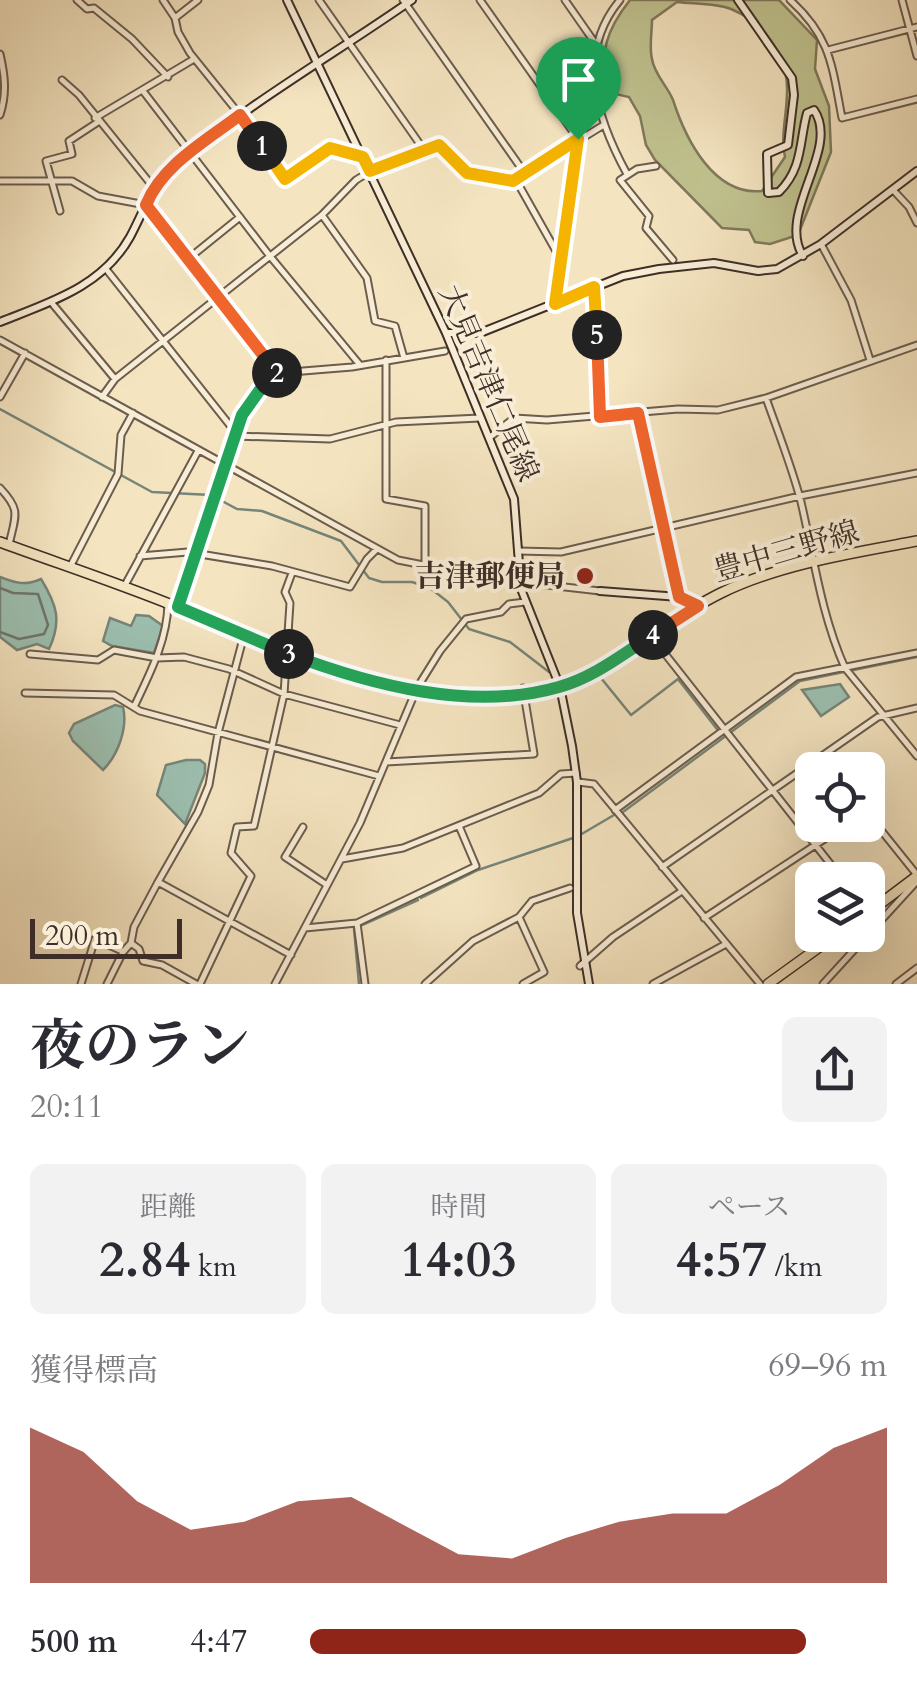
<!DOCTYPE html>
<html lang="ja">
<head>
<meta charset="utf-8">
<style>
  body { margin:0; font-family:Cardo,"Noto Serif JP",serif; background:#f2f2f3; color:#2b2b33; height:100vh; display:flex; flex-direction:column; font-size:38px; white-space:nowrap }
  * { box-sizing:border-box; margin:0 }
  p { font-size:32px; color:#7c7c81 }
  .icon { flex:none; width:55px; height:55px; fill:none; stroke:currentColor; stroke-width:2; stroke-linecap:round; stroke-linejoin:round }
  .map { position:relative; height:984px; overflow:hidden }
  .drawer { display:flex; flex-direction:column; background:#fff; flex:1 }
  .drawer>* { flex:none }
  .controls { position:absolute; left:795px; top:752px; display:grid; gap:20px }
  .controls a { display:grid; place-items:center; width:90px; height:90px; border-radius:15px; background:#fff; box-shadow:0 10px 40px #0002; font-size:50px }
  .scale { position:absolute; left:30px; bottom:25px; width:152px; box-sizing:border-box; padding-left:10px; border:5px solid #3e2e27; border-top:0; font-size:28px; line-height:35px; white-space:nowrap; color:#3e2e27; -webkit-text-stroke:8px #f8edd6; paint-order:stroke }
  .pin { position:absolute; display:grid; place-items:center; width:85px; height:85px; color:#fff; margin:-102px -42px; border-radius:50% 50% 50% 0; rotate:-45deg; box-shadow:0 0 10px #0007 }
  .pin .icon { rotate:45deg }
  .km { position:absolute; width:50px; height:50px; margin:-25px; border-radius:50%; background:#222; color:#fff; font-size:28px; line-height:50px; text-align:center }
  .round { display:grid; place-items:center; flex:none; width:105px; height:105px; border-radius:15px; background:#f2f2f3 }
  .head { display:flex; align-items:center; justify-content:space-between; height:170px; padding:0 30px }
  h1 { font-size:55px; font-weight:700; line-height:75px }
  .figures { display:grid; grid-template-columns:repeat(3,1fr); gap:15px; height:170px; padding:10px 30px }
  .figures div { display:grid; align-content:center; border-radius:15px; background:#f2f2f3; text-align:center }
  .figures b { font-size:50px; font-weight:700 }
  .figures small { font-size:28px; font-weight:400 }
  .figures p { font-size:28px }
  .chart { height:280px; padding:20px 30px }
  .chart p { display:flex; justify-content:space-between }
  .chart svg { width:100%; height:180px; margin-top:10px; fill:#8f2418; opacity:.7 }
  ul { padding:0 30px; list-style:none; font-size:32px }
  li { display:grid; grid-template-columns:160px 120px 1fr; align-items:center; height:75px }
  li i { height:25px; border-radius:12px; background:#8f2418 }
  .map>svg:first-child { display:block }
  .green { fill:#c0c28f; stroke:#7f785b; stroke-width:2.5; fill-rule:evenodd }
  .water { fill:#9cbfb0; stroke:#768579; stroke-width:2.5 }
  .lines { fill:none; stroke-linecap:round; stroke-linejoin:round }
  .shore { stroke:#6d766c; stroke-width:2.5 }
  .stream { stroke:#768579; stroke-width:2.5 }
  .street-casing { stroke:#6c5c4d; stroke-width:9 }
  .secondary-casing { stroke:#3e2e27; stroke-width:10 }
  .primary-casing { stroke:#3e2e27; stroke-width:12 }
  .street { stroke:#f8edd6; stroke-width:5 }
  .secondary { stroke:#f8edd6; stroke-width:6 }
  .primary { stroke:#f4e4c0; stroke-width:9 }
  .split-1-casing { stroke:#fff; stroke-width:20 }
  .split-2-casing { stroke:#fff; stroke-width:20 }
  .split-3-casing { stroke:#fff; stroke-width:20 }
  .split-4-casing { stroke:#fff; stroke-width:20 }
  .split-5-casing { stroke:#fff; stroke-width:20 }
  .split-6-casing { stroke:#fff; stroke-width:20 }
  .split-1 { stroke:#f5b400; stroke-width:12 }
  .split-2 { stroke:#f0652b; stroke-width:12 }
  .split-3 { stroke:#22a559; stroke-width:12 }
  .split-4 { stroke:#22a559; stroke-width:12 }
  .split-5 { stroke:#f0652b; stroke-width:12 }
  .split-6 { stroke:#f5b400; stroke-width:12 }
  .poi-dot { fill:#8f2418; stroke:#f8edd6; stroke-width:4 }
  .labels { text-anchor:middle; stroke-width:8; stroke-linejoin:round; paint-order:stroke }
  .street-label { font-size:30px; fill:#3e2e27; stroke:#f8edd6 }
  .poi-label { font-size:30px; font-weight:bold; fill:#3e2e27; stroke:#f8edd6; text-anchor:end }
</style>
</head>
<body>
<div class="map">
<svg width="917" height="984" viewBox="0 0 917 984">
  <rect width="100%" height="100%" fill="#f4e4c0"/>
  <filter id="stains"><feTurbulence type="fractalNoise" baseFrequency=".002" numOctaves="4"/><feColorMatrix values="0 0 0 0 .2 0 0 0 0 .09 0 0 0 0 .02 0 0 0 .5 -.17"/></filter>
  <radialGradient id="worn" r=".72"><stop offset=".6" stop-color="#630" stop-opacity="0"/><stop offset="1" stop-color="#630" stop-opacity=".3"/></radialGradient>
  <path class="green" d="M630,0H779L817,40L815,69L829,106L831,152L798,235L770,244L755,242L749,230L722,228L655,160L646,145L640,116L629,97L603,91C603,49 604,33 630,0ZM677,2C693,4 716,3 731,9C763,22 786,53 787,87C788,111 780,134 785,157L762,191C714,196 686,140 673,100C668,87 654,74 652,59C649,47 652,32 652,20Z"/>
  <path class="water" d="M0,577C15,583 26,586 41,579C57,605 62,621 49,649L37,644L17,650L0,637Z
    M136,615L149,616L163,626L154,653L112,646L103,641L110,618L131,626Z
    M840,684L849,697L821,716L802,690Z
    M115,705L123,707C128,728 118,755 103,770L73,741L69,733L74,724Z
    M186,760H200L205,764V773L185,824L157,795L166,765Z"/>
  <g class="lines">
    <path class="shore" d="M0,588L13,593L38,594L48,625L44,634L19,639L0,632"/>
    <path class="stream" d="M0,409L152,492L211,495L237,509L262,511L341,541L369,578L382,582H412L430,588L448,602L469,629L510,642L549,672
      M587,682L601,678L631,715L678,679L720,733
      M623,812L800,681L917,657
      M580,835L614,815
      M421,898L478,870L573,838
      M362,925L418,900
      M354,929L359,984"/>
    <g class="street-casing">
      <path id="street" d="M77,0L87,9L94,8L132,39L168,77
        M163,0L175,18L178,32L190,53L240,115L285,179L331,148L363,157
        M319,0L424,150
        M403,0L526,175
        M480,0L578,139L555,304
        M565,0L595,43
        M620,0C575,54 597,119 627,174
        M790,0C831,37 832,66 842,118L917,99
        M902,0L917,56
        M175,18L198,0
        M828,50L917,27
        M0,54C5,76 7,93 0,115
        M62,80L79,95L154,188
        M143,91L269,255L360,365
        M95,118L194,59
        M656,166L637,169L620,180L649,216L646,228L673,260
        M516,180L561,260
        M0,181H72L98,196L146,205L279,375
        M894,191L909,207L917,223
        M60,211L46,161L72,154L69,141L98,122
        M322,215L367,278L375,321L395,326L404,358
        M821,244L851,300L870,360
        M188,259L240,217
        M106,269L236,433
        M594,287L601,417
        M51,302L115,379
        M0,340L398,560L494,579L600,591
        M386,360V499L425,506V567
        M0,397L25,353
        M102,397L115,379L322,215L356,180L374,169L439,145L467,173L513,181L602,126
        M766,398C778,432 792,467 801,502C814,558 821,614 845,668L917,756
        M639,413L679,597
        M235,436L330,439L396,422L480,418
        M489,438L514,418L547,420L678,409L718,410L766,398L917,345
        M0,488C22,511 15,516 9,545
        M518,551L561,552L800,496L917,473
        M140,556L188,552L272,566L350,587L367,559L377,549
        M70,567L118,474L121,435L133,413
        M124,587L198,451
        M178,607L242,415L262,387L291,372L352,367L445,351
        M651,636L843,880
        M30,654L98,660L114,650L157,658L184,657L229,669L284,694L400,725
        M25,693L114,695L140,711L379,776
        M134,707C150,673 167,641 168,604
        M386,762L534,754L523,688
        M578,782L594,784L760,984
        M615,810L796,677L917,653
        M868,814L917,875
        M303,827L285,857L327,885
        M342,859L403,848L539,793L561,774L576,773
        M662,867L878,717L917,708
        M158,882L291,955
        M519,917L544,972L523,984
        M704,918L846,825
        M357,923L365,984
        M305,928L357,923L476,866L459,826
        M131,943L139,949L143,961L162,965L196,984
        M580,966L613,937L682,891
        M81,984L95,939L122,951
        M107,984L123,952L131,943L134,927L158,882L198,812L209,785L218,733L244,635
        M200,984L251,876L231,853L237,827L254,826L284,694L290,603L285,592L292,573
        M275,984L360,823L417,688L440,651L466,619L501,612L509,604L525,602
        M425,984L473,941L519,917L532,901L570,888
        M653,984L726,944
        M823,984L917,881
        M896,984L917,968"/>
    </g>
    <g class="secondary-casing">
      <path id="secondary" d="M287,0L446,333L514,499L521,589L560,687L572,746L577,782V913L589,984
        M738,0L792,78L794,95L788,145L767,154L768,193L779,192C803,168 799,143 807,113L814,110C841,149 776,213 803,256
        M0,322C50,302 102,287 130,237C144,211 151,186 174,166C248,104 333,55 412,0
        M446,333H480L623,276L659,269L714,263L758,271L777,269L821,244L917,171
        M600,591L679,597L697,606"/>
    </g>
    <g class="primary-casing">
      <path id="primary" d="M0,542C57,563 115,582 172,605C292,653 451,733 581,678C630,653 672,617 721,593C780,564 853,553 917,541
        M868,913L917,876
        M768,984L836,935"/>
    </g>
    <use href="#street" class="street"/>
    <use href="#secondary" class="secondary"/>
    <use href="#primary" class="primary"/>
  </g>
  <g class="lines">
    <g class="split-1-casing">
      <path id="split-1" d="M262,146L285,179L330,148L363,157L370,171L439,145L467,173L513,181L578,139"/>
    </g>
    <g class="split-2-casing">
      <path id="split-2" d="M262,146L240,115C207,140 162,165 146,205L277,373"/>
    </g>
    <g class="split-3-casing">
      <path id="split-3" d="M277,373L279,376L262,387L242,415L178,607L289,654"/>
    </g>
    <g class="split-4-casing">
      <path id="split-4" d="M289,654C371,685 472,712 559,687C593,678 623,654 653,635"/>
    </g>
    <g class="split-5-casing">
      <path id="split-5" d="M597,335L600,417L638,413L679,597L698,606L653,635"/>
    </g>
    <g class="split-6-casing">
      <path id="split-6" d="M578,139L555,304L594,287L597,335"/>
    </g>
    <use href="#split-1" class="split-1"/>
    <use href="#split-2" class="split-2"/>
    <use href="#split-3" class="split-3"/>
    <use href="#split-4" class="split-4"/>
    <use href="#split-5" class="split-5"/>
    <use href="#split-6" class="split-6"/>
  </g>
  <circle class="poi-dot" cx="585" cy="576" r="10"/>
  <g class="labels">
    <g class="street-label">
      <text transform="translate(489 383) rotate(67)" y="10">大見吉津仁尾線</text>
      <text transform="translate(786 551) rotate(-16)" y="10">豊中三野線</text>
    </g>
    <g class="poi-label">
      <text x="565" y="586">吉津郵便局</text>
    </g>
  </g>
  <rect width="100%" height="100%" filter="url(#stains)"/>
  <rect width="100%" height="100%" fill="url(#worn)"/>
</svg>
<div class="controls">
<a><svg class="icon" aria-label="locate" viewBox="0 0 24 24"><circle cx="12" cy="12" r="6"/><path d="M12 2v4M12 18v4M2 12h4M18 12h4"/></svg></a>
<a><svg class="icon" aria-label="layers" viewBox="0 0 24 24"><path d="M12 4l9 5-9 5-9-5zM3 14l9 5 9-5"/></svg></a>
</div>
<div class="scale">200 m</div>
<div class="pin" style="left:578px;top:139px;background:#1e9e55"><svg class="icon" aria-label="arrive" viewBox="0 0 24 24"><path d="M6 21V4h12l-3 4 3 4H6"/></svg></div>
<b class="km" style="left:262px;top:146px">1</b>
<b class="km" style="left:277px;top:373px">2</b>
<b class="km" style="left:289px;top:654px">3</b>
<b class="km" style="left:653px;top:635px">4</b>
<b class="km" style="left:597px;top:335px">5</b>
</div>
<section class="drawer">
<div class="head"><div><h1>夜のラン</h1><p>20:11</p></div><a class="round"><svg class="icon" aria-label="share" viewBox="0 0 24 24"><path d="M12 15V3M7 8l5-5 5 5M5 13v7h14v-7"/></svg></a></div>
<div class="figures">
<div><p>距離</p><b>2.84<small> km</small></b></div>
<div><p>時間</p><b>14:03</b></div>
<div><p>ペース</p><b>4:57<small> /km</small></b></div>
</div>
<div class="chart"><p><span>獲得標高</span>69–96 m</p>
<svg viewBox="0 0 160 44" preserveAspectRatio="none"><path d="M0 44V6L10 12L20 24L30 31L40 29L50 24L60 23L70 30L80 37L90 38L100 33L110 29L120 27L130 27L140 20L150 11L160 6V44z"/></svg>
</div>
<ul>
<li><b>500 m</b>4:47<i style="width:86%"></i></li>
</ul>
</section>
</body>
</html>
